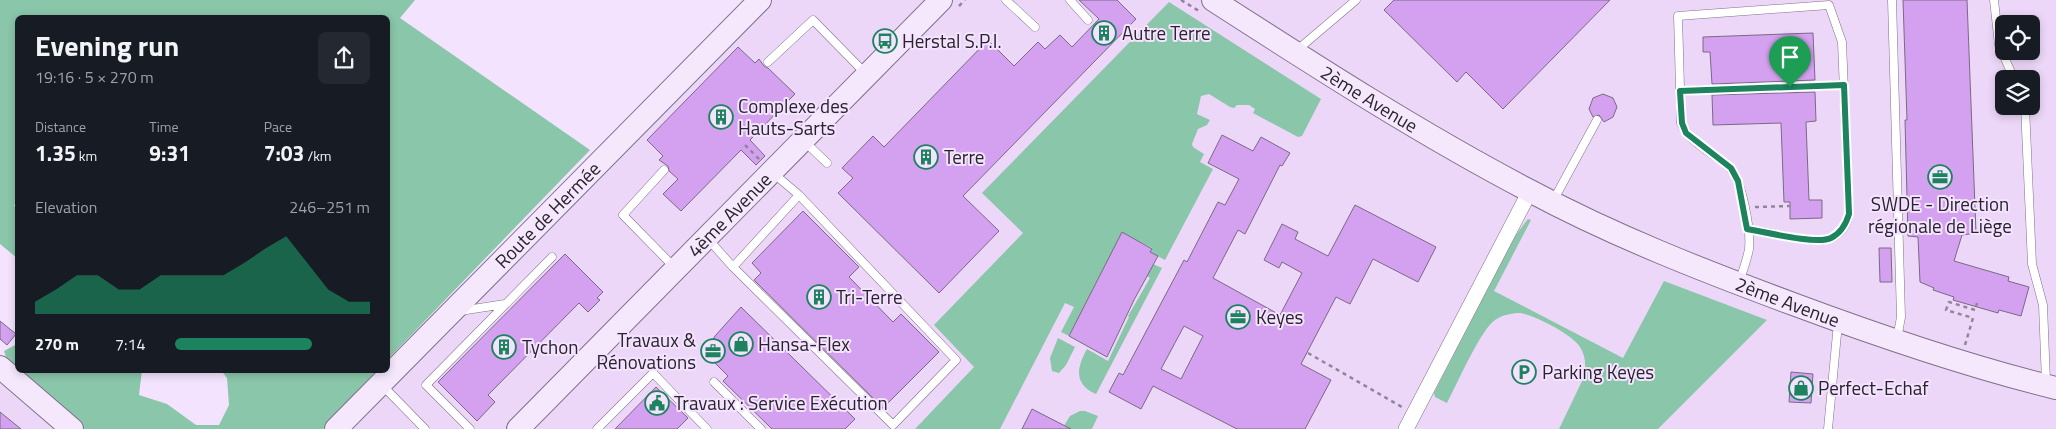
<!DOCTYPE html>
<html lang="en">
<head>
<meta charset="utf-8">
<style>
  body { margin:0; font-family:"Titillium Web",sans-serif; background:#242831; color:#f1f3f6; height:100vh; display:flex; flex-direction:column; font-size:19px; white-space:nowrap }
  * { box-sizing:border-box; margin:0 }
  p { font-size:16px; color:#9ea1a6 }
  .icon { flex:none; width:28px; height:28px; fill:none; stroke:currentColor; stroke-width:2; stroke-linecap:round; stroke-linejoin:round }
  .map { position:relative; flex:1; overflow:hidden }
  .side { position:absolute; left:15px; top:15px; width:375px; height:358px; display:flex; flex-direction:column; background:#171b24; border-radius:8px; box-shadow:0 2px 8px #0003 }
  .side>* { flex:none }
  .tools { position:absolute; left:1995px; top:15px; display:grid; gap:10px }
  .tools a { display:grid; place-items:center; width:45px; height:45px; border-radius:8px; background:#171b24; box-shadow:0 2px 8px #0003; font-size:25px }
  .pin { position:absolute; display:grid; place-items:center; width:42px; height:42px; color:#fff; margin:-51px -21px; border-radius:50% 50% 50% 0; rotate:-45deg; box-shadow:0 0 5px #0007 }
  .pin .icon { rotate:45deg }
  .round { display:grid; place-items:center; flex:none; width:52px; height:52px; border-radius:8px; background:#242831 }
  .summary { display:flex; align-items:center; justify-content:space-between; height:85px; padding:0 20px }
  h1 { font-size:28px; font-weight:700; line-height:38px }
  .stats { display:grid; grid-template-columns:repeat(3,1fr); gap:8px; height:85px; padding:5px 20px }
  .stats div { display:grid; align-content:center }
  .stats b { font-size:21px; font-weight:700 }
  .stats small { font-size:14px; font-weight:400 }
  .stats p { font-size:14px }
  .chart { height:140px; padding:10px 20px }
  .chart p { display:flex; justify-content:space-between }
  .chart svg { width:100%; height:90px; margin-top:5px; fill:#1c835e; opacity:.7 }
  ul { padding:0 20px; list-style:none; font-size:16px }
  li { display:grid; grid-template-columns:80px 60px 1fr; align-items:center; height:38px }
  li i { height:12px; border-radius:6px; background:#1c835e }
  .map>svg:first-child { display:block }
  .built { fill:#edd7f9; fill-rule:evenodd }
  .green { fill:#8ac6aa }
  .building { fill:#d4a1f0; stroke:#796a82; fill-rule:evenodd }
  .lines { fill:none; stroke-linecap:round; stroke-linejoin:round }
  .lane-casing { stroke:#81718a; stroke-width:9 }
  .street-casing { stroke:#81718a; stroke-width:16 }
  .secondary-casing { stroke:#81718a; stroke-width:24 }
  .path { stroke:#918699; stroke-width:2.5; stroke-dasharray:4 4; stroke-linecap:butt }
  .lane { stroke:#fff; stroke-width:8 }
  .street { stroke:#fff; stroke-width:15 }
  .secondary { stroke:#f5e8fd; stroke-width:22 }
  .route-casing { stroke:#fff; stroke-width:10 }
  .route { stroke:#1c835e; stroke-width:6 }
  .labels { text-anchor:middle; stroke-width:4; stroke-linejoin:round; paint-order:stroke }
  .poi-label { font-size:19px; fill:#29232d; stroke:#f4e3fe; text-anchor:start }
  .street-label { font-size:19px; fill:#29232d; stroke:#f4e3fe }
</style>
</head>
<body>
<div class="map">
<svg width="2056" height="429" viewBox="0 0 2056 429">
  <rect width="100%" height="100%" fill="#f4e3fe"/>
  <path class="built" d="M768,0H2056V429H348ZM2004,24H2031V51H2004ZM2004,79H2031V106H2004Z
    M0,367L72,429H0Z"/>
  <path class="green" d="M0,0H415L400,18L590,150L388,359V18H18V201L14,205L17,211V258L0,244Z
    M1169,2L1321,99L1302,136L1298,137L1253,113L1255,109L1249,105H1237L1234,108L1230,107L1209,94L1201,96L1197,114L1210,120L1207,125L1198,129L1192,144L1193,147L1204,154L1200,162L1213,169L1165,260L1150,252L1152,248L1122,233L1069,336L1061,332L1074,307L1065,303L1000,429H915L974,367L934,325L1023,233L982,193Z
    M1528,219L1531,220L1494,291L1623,358L1664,281L1767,320L1658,429H1559L1584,377C1586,367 1586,356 1580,347C1573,335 1534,315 1520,313C1512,313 1502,315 1495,320C1481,329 1456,386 1447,403L1435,397L1434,393L1515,236Z
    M1144,260L1162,268L1096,394C1073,384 1077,367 1087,349L1108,361L1129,317L1128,316L1150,278L1139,271Z
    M1058,338L1075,347L1066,365L1059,373L1052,371L1050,358Z
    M17,344L18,370H142L139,395L167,404L196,425H219L229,405L227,378L221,370H377L323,429H72L12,377L4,351Z
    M1080,411H1085L1098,416L1092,429H1062L1070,416Z"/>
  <path class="building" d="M1079,0H1117L1136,19L963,196L999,231L939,293L838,193L853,178L842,168L873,136L884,147L988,40L1014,66L1038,42L1045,49L1060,35L1072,47L1099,19Z
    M1394,0H1610L1503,109L1466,72L1457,82L1384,10Z
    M1903,0H1967L1976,233L1962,235L1954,261L2009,277L2008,281L2029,287L2021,316L1999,310L1998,313L1953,300L1954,297L1933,290L1934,288L1920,282L1918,237L1908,236L1905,120H1907Z
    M1813,33L1815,80L1712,84L1710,52H1703V37Z
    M738,47L755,63L759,59L764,66L768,68L795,94L750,140L765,156L756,165L741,150L681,211L663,194L678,179L669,171L668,166L659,160L663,156L647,140Z
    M1815,92L1816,121L1806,122L1809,200H1822V218L1790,219V202H1784L1781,123L1713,125L1712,95Z
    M1603,94L1613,98L1617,107L1613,117L1604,122L1599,115L1593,117L1589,109L1593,98Z
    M1222,135L1253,151L1261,137L1290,153L1282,166L1280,165L1245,234L1238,230L1213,278L1280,315L1302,273L1282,262L1279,268L1264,260L1282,224L1298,232L1295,239L1328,256L1355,205L1436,247L1418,282L1373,259L1350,304L1336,297L1301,364L1331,380L1305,429H1237L1153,386L1141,409L1109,392L1119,373L1123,375L1184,260L1187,262L1218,202L1225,205L1239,179L1208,163ZM1184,326L1203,336L1181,379L1161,369Z
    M803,211L859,267L849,277L893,322L901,314L939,352L883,408L754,280L761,273L752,263Z
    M1122,232L1152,249L1150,252L1158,256L1134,300L1107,357L1069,336Z
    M1879,248H1891L1892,282H1880Z
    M565,254L603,292L597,298L600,300L588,312L579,303L488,395L495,402L477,421L438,382Z
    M741,307L855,419L845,429H772L723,381L728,376L705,353L715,336Z
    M0,321L16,334L7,345L0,339Z
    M1791,372L1813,374L1811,403L1789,402Z
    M656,387L688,418L677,429H615Z
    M1032,409L1071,429H1022Z
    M0,412L21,429H0Z"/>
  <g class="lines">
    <g class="lane-casing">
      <path id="lane" d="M1006,0L1035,27
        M1070,0L1088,20
        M1892,0L1901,317L1897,339
        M1994,0L1999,45L2014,79
        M1296,51L1356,0
        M768,62L813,20L866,74
        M1680,91L1844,85
        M2025,106L2032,264L2043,305L2046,382
        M804,141L827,163
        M664,170L623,215L675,268
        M1553,201L1597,120
        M708,239L733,267L893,425L956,360L799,195L773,173
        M733,267L799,195
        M1739,282C1743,271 1747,260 1749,249C1751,230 1742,179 1729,167C1713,152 1690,144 1681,123L1678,16L1829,5L1842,42L1849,214C1847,224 1841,233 1832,238C1817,245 1765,232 1747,229
        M460,311L505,304
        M714,382L761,429
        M383,386L425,429
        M470,429L426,385L552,257
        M597,429L653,373L707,429
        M1828,429L1838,323"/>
    </g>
    <g class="street-casing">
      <path id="street" d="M1406,429L1530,191"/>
    </g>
    <g class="secondary-casing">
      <g id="secondary">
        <path id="s1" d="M1213,0C1317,67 1421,134 1530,191C1614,236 1704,271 1793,304C1879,336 1966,366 2056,388"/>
        <path d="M0,367L72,429"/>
        <path id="s2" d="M336,429L760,0"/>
        <path id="s3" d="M518,429L941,0"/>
      </g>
    </g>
    <path class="path" d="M1181,0L1199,11
      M959,6L965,0
      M745,145L760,160
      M1755,207L1790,206
      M1965,345L1973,318L1946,310L1949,302L1975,310L1977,303
      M1308,353L1402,407"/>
    <use href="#lane" class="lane"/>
    <use href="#street" class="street"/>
    <use href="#secondary" class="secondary"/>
  </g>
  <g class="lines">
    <g class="route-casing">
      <path id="route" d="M1844,85L1849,214C1846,224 1841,233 1831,238C1817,245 1765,232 1747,229L1738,181L1731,168L1686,133L1682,123L1680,91Z"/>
    </g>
    <use href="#route" class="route"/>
  </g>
  <defs>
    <g id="building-ring" transform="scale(1.25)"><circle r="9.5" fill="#f4e3fe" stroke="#1c835e" stroke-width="1.5"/><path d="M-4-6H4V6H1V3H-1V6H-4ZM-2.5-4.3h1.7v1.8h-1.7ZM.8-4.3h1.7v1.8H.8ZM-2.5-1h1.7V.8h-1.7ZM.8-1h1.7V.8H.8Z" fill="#1c835e"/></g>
    <g id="bus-ring" transform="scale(1.25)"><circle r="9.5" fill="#f4e3fe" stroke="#1c835e" stroke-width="1.5"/><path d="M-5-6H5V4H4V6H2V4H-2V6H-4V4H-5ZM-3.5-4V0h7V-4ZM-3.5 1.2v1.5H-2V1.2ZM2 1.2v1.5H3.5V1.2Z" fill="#1c835e"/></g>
    <g id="office-ring" transform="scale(1.25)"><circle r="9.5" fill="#f4e3fe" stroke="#1c835e" stroke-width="1.5"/><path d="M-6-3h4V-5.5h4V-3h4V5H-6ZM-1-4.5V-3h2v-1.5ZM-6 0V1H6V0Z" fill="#1c835e"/></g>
    <g id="shop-ring" transform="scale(1.25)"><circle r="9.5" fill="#f4e3fe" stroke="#1c835e" stroke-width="1.5"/><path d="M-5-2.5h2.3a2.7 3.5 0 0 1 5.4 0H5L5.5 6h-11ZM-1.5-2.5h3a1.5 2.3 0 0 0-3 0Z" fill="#1c835e"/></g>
    <g id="parking-ring" transform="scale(1.25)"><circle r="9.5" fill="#f4e3fe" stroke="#1c835e" stroke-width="1.5"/><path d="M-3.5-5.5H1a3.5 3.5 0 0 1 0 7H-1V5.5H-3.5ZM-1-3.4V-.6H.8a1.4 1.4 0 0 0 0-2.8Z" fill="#1c835e"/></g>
    <g id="civic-ring" transform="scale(1.25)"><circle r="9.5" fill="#f4e3fe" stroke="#1c835e" stroke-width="1.5"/><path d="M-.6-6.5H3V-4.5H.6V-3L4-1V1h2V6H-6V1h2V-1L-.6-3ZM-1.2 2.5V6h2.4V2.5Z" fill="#1c835e"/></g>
  </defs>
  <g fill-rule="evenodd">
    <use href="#building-ring" x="1104" y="33"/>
    <use href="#bus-ring" x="885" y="41"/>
    <use href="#building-ring" x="721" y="117"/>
    <use href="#building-ring" x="926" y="157"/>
    <use href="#office-ring" x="1940" y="177"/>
    <use href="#building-ring" x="819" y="297"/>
    <use href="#office-ring" x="1238" y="317"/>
    <use href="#shop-ring" x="741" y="344"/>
    <use href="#building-ring" x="504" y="347"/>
    <use href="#office-ring" x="713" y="351"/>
    <use href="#parking-ring" x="1524" y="372"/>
    <use href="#shop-ring" x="1801" y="388"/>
    <use href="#civic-ring" x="657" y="403"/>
  </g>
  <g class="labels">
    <g class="poi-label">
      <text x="1122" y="40">Autre Terre</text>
      <text x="902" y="48">Herstal S.P.I.</text>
      <text x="738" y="113">Complexe des<tspan x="738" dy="22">Hauts-Sarts</tspan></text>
      <text x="944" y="164">Terre</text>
      <text x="1940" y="211" text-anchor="middle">SWDE - Direction<tspan x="1940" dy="22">régionale de Liège</tspan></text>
      <text x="836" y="304">Tri-Terre</text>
      <text x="1256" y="324">Keyes</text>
      <text x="696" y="347" text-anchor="end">Travaux &amp;<tspan x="696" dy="22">Rénovations</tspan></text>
      <text x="758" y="351">Hansa-Flex</text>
      <text x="522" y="354">Tychon</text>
      <text x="1542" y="379">Parking Keyes</text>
      <text x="1818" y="395">Perfect-Echaf</text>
      <text x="674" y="410">Travaux : Service Exécution</text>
    </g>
    <g class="street-label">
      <text dy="7" stroke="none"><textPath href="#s1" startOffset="185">2ème Avenue</textPath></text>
      <text dy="7" stroke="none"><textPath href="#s2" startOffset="301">Route de Hermée</textPath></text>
      <text dy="7" stroke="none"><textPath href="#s3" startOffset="301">4ème Avenue</textPath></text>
      <text dy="7" stroke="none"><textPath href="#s1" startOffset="651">2ème Avenue</textPath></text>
    </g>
  </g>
</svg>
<div class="tools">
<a><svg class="icon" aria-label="locate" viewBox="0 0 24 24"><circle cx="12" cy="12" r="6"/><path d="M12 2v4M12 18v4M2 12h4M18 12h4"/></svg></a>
<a><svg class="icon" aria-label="layers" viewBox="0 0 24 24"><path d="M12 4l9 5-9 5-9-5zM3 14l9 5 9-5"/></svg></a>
</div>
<div class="pin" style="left:1790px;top:87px;background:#1e9e55"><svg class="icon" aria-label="arrive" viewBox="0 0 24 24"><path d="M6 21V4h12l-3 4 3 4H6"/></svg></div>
<section class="side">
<div class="summary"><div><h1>Evening run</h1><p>19:16 · 5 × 270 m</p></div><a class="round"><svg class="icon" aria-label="share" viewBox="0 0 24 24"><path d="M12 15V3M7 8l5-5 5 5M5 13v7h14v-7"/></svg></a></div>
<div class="stats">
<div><p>Distance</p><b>1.35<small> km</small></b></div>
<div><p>Time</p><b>9:31</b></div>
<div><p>Pace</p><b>7:03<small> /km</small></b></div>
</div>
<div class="chart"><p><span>Elevation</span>246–251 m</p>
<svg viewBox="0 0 160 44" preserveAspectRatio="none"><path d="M0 44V38L10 32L20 25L30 25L40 32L50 32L60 25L70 25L80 25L90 25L100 19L110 12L120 6L130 19L140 32L150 38L160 38V44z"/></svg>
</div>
<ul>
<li><b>270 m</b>7:14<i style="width:70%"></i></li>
</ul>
</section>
</div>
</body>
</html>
